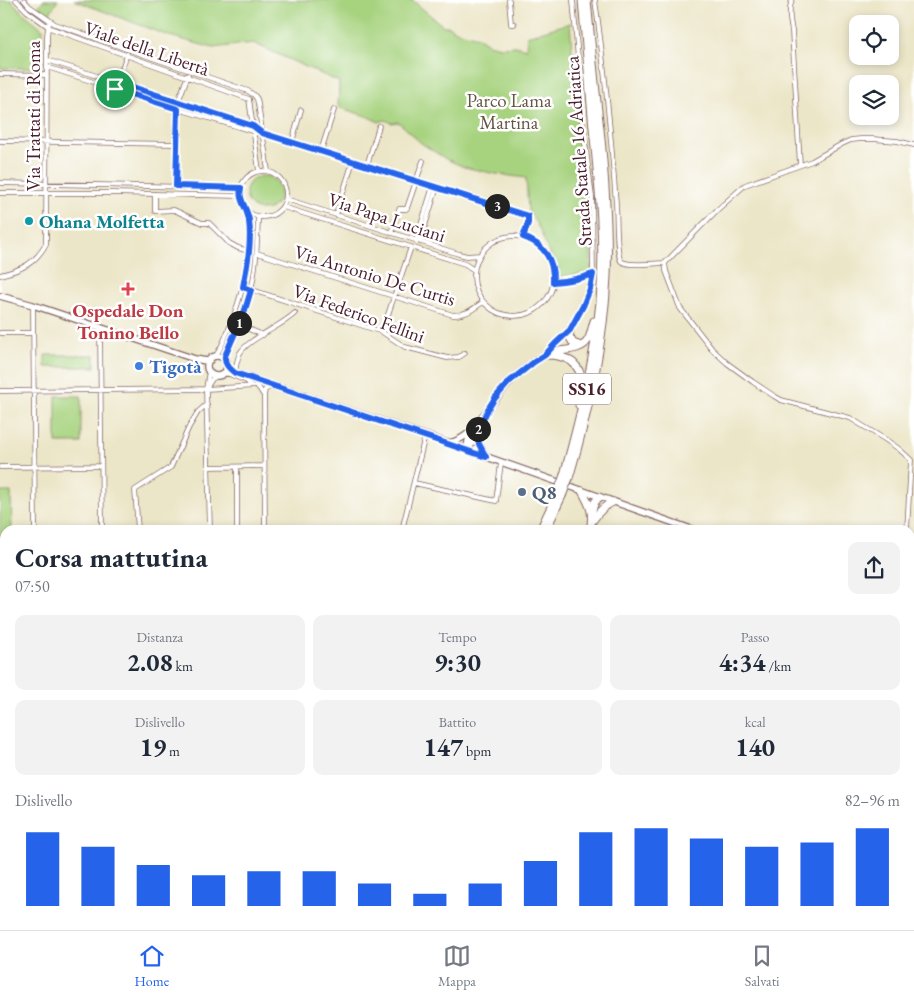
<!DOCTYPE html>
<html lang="it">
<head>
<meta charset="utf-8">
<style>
  body { margin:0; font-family:"EB Garamond",serif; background:#f2f2f3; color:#1f2937; height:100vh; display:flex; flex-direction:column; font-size:19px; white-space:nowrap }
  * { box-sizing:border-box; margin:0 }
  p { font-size:16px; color:#747a83 }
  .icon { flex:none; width:28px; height:28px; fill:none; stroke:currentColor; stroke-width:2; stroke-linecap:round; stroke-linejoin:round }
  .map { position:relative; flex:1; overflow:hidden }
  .side { position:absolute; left:0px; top:525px; width:915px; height:405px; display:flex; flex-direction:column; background:#fff; border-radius:15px 15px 0 0; box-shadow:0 2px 8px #0003 }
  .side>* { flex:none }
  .tools { position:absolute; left:849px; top:15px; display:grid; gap:10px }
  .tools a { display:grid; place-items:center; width:50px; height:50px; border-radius:10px; background:#fff; box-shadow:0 2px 8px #0003; font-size:25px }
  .pin { position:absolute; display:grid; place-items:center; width:42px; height:42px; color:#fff; margin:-21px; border:2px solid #fff; border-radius:50%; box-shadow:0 1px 5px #0007 }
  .km { position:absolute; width:25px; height:25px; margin:-12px; border-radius:50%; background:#222; color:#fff; font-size:14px; line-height:25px; text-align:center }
  .round { display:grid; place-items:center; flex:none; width:52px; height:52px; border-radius:10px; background:#f2f2f3 }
  .headline { display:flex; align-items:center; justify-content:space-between; height:85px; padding:0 15px }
  h1 { font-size:28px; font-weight:700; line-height:38px }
  .figures { display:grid; grid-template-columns:repeat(3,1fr); gap:8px; height:85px; padding:5px 15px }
  .figures div { display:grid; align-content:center; border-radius:10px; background:#f2f2f3; text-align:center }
  .figures b { font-size:25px; font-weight:700 }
  .figures small { font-size:14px; font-weight:400 }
  .figures p { font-size:14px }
  .chart { height:140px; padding:10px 15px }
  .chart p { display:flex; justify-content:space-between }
  .chart svg { width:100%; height:90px; margin-top:5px; stroke:#2563eb; stroke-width:6 }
  .tabs { display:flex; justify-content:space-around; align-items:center; height:70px; border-top:1px solid #e0e1e3; background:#fff; font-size:14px; color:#747a83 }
  .tabs a { display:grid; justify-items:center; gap:2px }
  .tabs .current { color:#2563eb }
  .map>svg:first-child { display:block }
  .green { fill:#a7d37f; stroke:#787955 }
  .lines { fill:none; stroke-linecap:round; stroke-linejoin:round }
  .street-casing { stroke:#836562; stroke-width:5.5 }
  .secondary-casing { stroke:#836562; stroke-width:8 }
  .highway-casing { stroke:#836562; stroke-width:9 }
  .street { stroke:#fff; stroke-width:4 }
  .secondary { stroke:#fff; stroke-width:5.5 }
  .highway { stroke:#fff; stroke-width:7 }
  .highway-bridge-casing { stroke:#836562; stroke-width:9; stroke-linecap:butt }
  .highway-bridge { stroke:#fff; stroke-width:7 }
  .route-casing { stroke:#fff; stroke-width:10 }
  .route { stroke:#2563eb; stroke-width:6 }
  .culture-dot { fill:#0f9aa8; stroke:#fff; stroke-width:2 }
  .health-dot { fill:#e0444e; stroke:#fff; stroke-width:2 }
  .shop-dot { fill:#3f7fe0; stroke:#fff; stroke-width:2 }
  .service-dot { fill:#5c6f8a; stroke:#fff; stroke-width:2 }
  .labels { text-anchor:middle; stroke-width:5; stroke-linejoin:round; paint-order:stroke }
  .shield { fill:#fff; stroke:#80626b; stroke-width:1 }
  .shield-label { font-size:18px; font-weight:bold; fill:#4a1f2b }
  .street-label { font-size:19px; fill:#4a1f2b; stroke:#fff }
  .park-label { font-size:19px; fill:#654; stroke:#fff }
  .culture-label { font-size:19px; font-weight:bold; fill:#0d838f; stroke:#fff; text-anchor:start }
  .health-label { font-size:19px; font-weight:bold; fill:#be3a42; stroke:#fff }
  .shop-label { font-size:19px; font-weight:bold; fill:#366cbe; stroke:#fff; text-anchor:start }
  .service-label { font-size:19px; font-weight:bold; fill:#4e5e75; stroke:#fff; text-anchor:start }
</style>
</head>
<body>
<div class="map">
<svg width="914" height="930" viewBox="0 0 914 930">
  <rect width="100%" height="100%" fill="#fff"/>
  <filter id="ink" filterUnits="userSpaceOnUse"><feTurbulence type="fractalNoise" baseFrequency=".02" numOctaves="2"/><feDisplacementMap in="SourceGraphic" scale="10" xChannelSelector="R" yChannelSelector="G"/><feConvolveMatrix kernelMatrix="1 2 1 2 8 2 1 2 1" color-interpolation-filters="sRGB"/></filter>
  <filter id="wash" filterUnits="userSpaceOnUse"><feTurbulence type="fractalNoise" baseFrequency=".0096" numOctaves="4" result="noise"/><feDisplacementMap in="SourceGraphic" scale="20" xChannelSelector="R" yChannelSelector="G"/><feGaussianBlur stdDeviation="1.12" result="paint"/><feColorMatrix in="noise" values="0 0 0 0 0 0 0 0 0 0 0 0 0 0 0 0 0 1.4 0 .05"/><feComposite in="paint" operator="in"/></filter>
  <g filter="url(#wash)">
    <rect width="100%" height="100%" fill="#ece6c8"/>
    <path class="green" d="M0,0H11L22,12L43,29L42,68H0Z
      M44,0H58L48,16L38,7Z
      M74,0H412L443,26H448L456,31L478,37L488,44L501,47L515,46L526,49L527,36L570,23L575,91L588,197L591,235V273L559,277L539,228L528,210L526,178L496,174L464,167L446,159L421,143L403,126L398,122L392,123L385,120L379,122L366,116L338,107L339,82L253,43L213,48L166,35Z
      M246 193a17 17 0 1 1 34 0a17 17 0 1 1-34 0Z
      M45,355H95V367H45Z
      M56,396H81V443H56Z
      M0,492H11L12,530H5V536H0Z
      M0,557H5V622L0,627Z"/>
  </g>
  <g filter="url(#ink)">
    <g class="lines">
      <g class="street-casing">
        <path id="street" d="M16,0L27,11L50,28L249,99
          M24,0L29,6L55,24L248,91L254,95
          M509,0L511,24H514
          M595,0C605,68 611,136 616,204C617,215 616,255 621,261C627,267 656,263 665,263
          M792,0C788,10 790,21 792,31L800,165
          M47,60L253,126L260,132
          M47,67L178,109L353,161L525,215L528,216V223L523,237
          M0,74L47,75
          M254,95L257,99L258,104L268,171
          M249,99L259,171
          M109,106L127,54
          M0,141L177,144
          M292,142L301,110
          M321,151L334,110
          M367,165L379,126
          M240 194a23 23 0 1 1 46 0a23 23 0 1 1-46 0Z
          M0,183L241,188
          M177,186L178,102L188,75
          M0,193H111L240,196
          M155,194V211L174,210L202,223H209L229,243L238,248L249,251
          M286,199L459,254L467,256L480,255
          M283,207L465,264L474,270
          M336,215L353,161
          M391,233L399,209H406L407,208L423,161
          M474 276a40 40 0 1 1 80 0a40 40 0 1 1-80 0Z
          M416,241L433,186
          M420,242L437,187
          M257,253L453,315C467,315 473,309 483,302
          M665,263L666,271L680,308L712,349L727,363L753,382L774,396L781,400L850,418L886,440L899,449L911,460L907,530
          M665,263L717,210L745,185L812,161L842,144L851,140L861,139H873L897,141L914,145
          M0,275C21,270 35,264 46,244L47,36L48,27L50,21
          M553,282C567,281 580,279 593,274
          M243,287L382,332L405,347L447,358L459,357L465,353
          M33,305L35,530
          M239,325L263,335
          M100,327L102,530
          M382,332L411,247
          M0,333H33
          M548,352L570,330L583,306L590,289L593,274L592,197L580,103L578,59L573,0
          M215,357C222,348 226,336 230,326C244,290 254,250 247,211
          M225,360C226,343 239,327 245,310C256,281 257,250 258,219L259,217
          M209,371L206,389L210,530
          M235,373C236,366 237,359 240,353C249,338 281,327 295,313
          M229,374L247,381L251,386
          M207,387L212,379L217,376
          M0,391L206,389L256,386L259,388L264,396
          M0,467L101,466
          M208,467L264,466
          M237,467V530
          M414,483L496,501L501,463
          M138,530L135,490L171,467L189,427L198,412L207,404
          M265,530L264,396L265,390L271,386
          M402,530L425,436
          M0,549H5
          M0,641L5,637
          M0,710H5
          M0,775H5
          M707,925L709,930
          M820,930L821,925"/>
      </g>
      <g class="secondary-casing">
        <path id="secondary" d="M0,296L33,305L195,359L206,361L210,360
          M207 366a10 10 0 1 1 20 0a10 10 0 1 1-20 0Z
          M224,373H235L436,439L694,530
          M476,434L479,444L486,457
          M448,443C457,442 463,438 470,432
          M467,450C467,433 478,422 488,409C505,386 520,369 545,355
          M467,450L472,444L483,419
          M910,605L914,606"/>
      </g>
      <g class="highway-casing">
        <path id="highway" d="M570,330L569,336L573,343L581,346
          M550,353C561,349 581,352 588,340C591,335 592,327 594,321
          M545,355C565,355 581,361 582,384C582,391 580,398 579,405
          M564,475C580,417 594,362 600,302C605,243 599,186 593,128C589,85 586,43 582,0
          M569,478C589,411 604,345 607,276C609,227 605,178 600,129C595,86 591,43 587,0
          M582,491C590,505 594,513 590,530
          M592,510L595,502L599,497
          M593,520C599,511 604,506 613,502
          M540,530L557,494
          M546,530L562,496
          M86,930L95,925
          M97,930L106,925"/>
      </g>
      <use href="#street" class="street"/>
      <use href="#secondary" class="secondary"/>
      <use href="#highway" class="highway"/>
      <g class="highway-bridge-casing">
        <path id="highway-bridge" d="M557,494L564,475
          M562,496L569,478"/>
      </g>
      <use href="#highway-bridge" class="highway-bridge"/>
    </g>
  </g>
  <g class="lines" filter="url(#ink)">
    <g class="route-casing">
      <path id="route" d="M117,82L253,126L262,133L528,216V223L523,237C544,244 554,260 553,282C567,281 580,279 593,274L590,289L583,306L570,330L555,344L545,355L534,362L509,382L495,398L488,409L476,434L479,444L486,457L436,440L235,373C229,368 224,364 225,356L245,310L251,290L243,287C247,266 252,243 249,221C248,208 238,201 241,188L176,186L178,109L115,89Z"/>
    </g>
    <use href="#route" class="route"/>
  </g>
  <circle class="culture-dot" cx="29" cy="221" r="5"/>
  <path class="health-dot" d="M125.5 281.5h5v5h5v5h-5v5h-5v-5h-5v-5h5z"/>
  <circle class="shop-dot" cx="139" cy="366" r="5"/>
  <circle class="service-dot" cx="522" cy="492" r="5"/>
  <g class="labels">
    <rect class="shield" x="563" y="373.5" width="48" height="31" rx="4"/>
    <g class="shield-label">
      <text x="587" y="395">SS16</text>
    </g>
    <g class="street-label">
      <text transform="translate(147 48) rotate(19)" y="7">Viale della Libertà</text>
      <text transform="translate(33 116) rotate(-90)" y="7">Via Trattati di Roma</text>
      <text transform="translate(578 151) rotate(-94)" y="7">Strada Statale 16 Adriatica</text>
      <text transform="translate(387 217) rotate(18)" y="7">Via Papa Luciani</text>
      <text transform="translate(375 275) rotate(17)" y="7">Via Antonio De Curtis</text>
      <text transform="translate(359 313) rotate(20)" y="7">Via Federico Fellini</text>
    </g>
    <g class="park-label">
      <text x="509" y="107">Parco Lama<tspan x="509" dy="22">Martina</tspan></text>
    </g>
    <g class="culture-label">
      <text x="39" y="228">Ohana Molfetta</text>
    </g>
    <g class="health-label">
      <text x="128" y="317">Ospedale Don<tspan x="128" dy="22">Tonino Bello</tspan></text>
    </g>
    <g class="shop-label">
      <text x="149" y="373">Tigotà</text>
    </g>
    <g class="service-label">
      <text x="532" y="499">Q8</text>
    </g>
  </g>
</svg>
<div class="tools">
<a><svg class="icon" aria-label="locate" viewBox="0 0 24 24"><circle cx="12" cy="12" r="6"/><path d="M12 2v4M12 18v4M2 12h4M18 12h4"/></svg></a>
<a><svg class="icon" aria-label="layers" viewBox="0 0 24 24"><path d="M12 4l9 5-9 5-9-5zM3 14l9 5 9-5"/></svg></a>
</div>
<div class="pin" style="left:115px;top:89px;background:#1e9e55"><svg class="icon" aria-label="arrive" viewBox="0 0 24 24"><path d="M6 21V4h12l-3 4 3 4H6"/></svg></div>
<b class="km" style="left:239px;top:323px">1</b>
<b class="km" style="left:478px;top:429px">2</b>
<b class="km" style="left:497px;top:206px">3</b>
<section class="side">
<div class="headline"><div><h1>Corsa mattutina</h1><p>07:50</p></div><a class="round"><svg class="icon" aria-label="share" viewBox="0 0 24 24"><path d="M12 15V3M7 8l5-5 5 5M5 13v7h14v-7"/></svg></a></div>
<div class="figures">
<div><p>Distanza</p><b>2.08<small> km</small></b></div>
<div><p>Tempo</p><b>9:30</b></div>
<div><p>Passo</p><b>4:34<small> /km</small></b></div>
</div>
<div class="figures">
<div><p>Dislivello</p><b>19<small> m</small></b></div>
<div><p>Battito</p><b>147<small> bpm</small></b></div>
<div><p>kcal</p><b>140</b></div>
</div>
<div class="chart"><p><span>Dislivello</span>82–96 m</p>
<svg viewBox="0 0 160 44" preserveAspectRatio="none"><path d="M5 44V8M15 44V15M25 44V24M35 44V29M45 44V27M55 44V27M65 44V33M75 44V38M85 44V33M95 44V22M105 44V8M115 44V6M125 44V11M135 44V15M145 44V13M155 44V6"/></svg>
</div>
</section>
</div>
<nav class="tabs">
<a class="current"><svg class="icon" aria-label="home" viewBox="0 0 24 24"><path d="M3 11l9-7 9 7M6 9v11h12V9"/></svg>Home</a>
<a><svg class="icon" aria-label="map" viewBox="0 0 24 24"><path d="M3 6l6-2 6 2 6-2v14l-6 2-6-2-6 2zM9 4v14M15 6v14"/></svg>Mappa</a>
<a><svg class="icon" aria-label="saved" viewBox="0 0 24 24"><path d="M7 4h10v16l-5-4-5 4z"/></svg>Salvati</a>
</nav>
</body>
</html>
